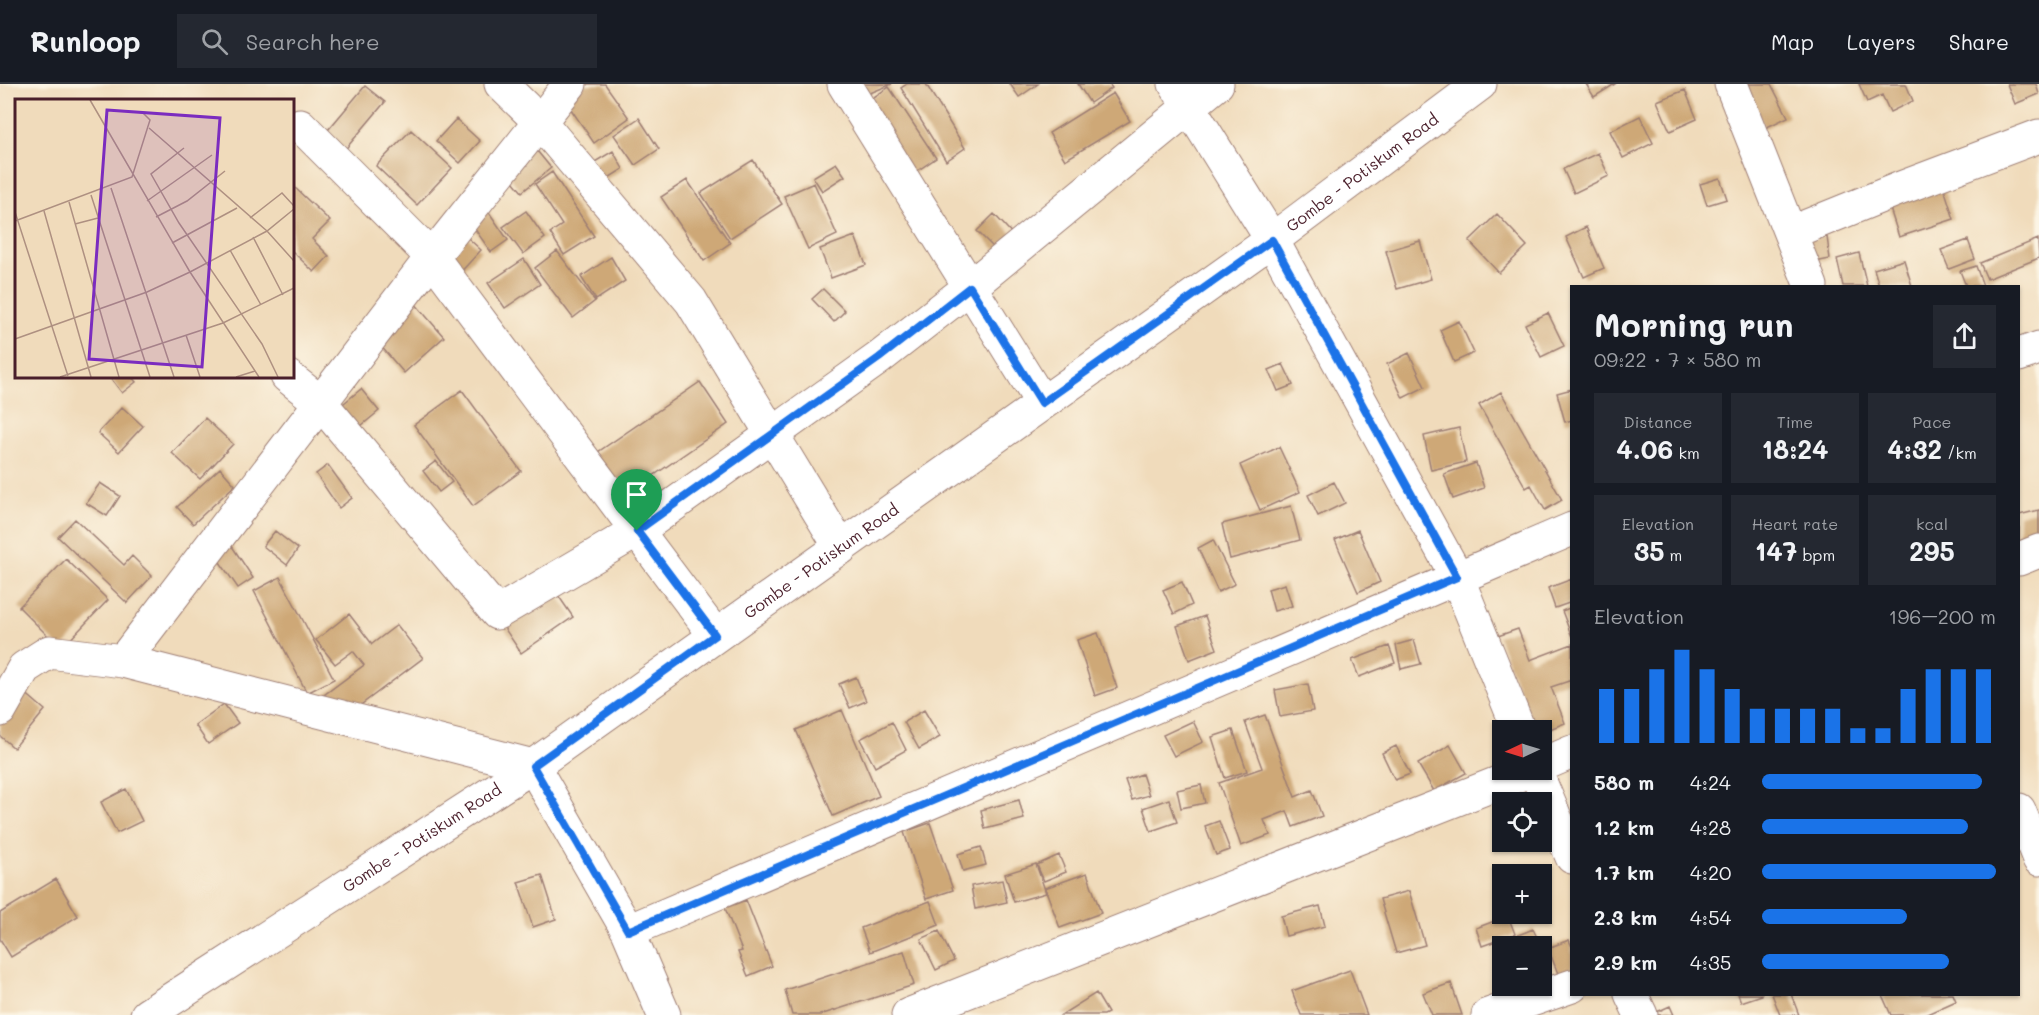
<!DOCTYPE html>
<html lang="en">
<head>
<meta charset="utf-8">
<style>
  body { margin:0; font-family:Mali,sans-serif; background:#242831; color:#f1f3f6; height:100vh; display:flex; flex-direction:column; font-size:22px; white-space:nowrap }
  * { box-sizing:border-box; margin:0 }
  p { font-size:20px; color:#9ea1a6 }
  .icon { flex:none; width:33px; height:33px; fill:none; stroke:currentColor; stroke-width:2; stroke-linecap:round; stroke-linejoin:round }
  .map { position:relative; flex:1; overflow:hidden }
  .details { position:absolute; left:1570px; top:201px; width:450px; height:711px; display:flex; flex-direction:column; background:#171b24; border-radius:0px; box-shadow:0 2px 4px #0004 }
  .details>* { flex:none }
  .needle { width:39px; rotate:266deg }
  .fabs { position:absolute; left:1492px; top:636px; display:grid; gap:12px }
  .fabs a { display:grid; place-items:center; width:60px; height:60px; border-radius:0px; background:#171b24; box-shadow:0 2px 4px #0004; font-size:30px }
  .pin { position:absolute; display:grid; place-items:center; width:51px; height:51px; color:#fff; margin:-62px -26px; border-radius:50% 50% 50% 0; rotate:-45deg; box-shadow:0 0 6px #0007 }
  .pin .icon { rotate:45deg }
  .round { display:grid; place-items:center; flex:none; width:63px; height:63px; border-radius:0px; background:#242831 }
  .head { display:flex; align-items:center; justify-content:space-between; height:102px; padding:0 24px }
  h1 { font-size:33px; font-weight:700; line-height:45px }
  .stats { display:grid; grid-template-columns:repeat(3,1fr); gap:9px; height:102px; padding:6px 24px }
  .stats div { display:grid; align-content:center; border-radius:0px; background:#242831; text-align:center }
  .stats b { font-size:26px; font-weight:700 }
  .stats small { font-size:16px; font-weight:400 }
  .stats p { font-size:16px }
  .chart { height:168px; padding:12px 24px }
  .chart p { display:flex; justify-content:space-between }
  .chart svg { width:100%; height:108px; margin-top:6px; stroke:#1a73e8; stroke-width:6 }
  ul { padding:0 24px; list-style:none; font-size:20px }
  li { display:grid; grid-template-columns:96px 72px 1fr; align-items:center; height:45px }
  li i { height:15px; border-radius:8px; background:#1a73e8 }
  header { display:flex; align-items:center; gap:36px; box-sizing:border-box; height:84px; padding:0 30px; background:#171b24; border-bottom:2px solid #363941 }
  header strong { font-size:28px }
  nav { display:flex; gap:33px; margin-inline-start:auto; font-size:21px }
  .search { width:420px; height:54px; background:#242831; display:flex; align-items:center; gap:15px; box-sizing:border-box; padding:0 21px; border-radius:0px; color:#9ea1a6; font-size:22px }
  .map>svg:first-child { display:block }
  .building { fill:#cea877 }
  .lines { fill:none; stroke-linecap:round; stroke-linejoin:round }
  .minor-casing { stroke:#9d7d73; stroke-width:35 }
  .primary-casing { stroke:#9d7d73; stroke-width:35 }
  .minor { stroke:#fff; stroke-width:33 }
  .primary { stroke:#fff; stroke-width:33 }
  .route-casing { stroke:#fff; stroke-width:12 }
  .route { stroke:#1a73e8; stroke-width:8 }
  .labels { text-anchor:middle; stroke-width:4.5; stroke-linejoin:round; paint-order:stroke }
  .street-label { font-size:16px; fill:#4a1f2b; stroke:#fcf5e5 }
  .inset-road { fill:none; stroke:#ae9081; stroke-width:1.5 }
  .view { fill:#7b2cbf; fill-opacity:0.15; stroke:#7b2cbf; stroke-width:3 }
  .inset-edge { fill:none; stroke:#4a1f2b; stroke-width:3 }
</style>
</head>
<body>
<header>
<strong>Runloop</strong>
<div class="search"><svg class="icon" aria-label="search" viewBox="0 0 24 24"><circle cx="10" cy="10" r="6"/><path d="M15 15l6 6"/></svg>Search here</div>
<nav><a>Map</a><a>Layers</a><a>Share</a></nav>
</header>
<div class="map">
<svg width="2039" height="931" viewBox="0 0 2039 931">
  <rect width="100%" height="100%" fill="#fcf5e5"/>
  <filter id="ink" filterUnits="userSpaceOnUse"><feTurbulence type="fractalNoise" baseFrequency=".0167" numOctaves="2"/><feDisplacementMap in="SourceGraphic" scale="12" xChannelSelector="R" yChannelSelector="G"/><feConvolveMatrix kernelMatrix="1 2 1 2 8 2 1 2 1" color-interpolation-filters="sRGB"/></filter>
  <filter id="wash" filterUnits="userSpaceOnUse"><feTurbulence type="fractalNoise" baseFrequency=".008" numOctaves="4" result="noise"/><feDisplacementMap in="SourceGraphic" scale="24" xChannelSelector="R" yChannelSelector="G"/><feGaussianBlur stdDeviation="1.35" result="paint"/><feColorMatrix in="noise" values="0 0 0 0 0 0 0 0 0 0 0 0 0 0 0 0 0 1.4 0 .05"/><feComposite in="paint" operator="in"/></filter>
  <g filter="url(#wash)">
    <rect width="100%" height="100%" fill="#f0dbbb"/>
    <g id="blocks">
      <path class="building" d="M586,0H605L629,34L594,59L564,15Z
        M847,0H892L853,16Z
        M907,0H926L965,64L946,77L901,4Z
        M1010,0H1038L1019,13Z
        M1078,0H1109L1112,4L1090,19Z
        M1586,0H1615L1594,13Z
        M1743,0H1771L1788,33L1765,44Z
        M1859,0H1906L1913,17L1890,28L1882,11L1867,18Z
        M2007,0H2036L2039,10L2015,20Z
        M365,2L385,18L343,68L323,52Z
        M889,3L936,74L904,96L857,24Z
        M1685,6L1697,35L1670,47L1657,17Z
        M1113,9L1130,37L1065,76L1049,49Z
        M1640,32L1653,59L1623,74L1610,47Z
        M639,34L659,65L635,81L614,51Z
        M456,35L480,57L460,79L436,57Z
        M411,46L452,84L417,121L376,82Z
        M533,62L551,84L522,108L504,86Z
        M613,67L623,85L599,100L588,82Z
        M1598,69L1609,92L1574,109L1563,85Z
        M753,76L782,120L730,154L701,109Z
        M836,79L845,92L822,107L813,93Z
        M552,88L594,152L564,171L550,149L562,141L535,100Z
        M1720,94L1727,115L1707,121L1700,100Z
        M1941,95L1954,135L1899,153L1886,112Z
        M687,96L730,159L704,177L661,113Z
        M814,99L837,151L808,165L784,112Z
        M292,101L330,137L312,155L329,172L314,188L292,167Z
        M484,121L508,156L491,168L467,134Z
        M526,127L545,154L523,170L503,143Z
        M994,130L1017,155L1001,171L977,147Z
        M1497,130L1527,162L1499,189L1469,157Z
        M456,143L481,166L457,192L433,170Z
        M1586,143L1604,184L1584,193L1566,153Z
        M855,152L866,181L831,194L820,165Z
        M1827,153L1830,175L1810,179L1806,155Z
        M2038,155L2039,174L1987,195L1980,179Z
        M1968,156L1975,175L1949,185L1941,166Z
        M1420,157L1431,195L1397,205L1386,167Z
        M557,167L595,217L573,234L535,184Z
        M1859,169L1867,202H1843L1837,175Z
        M611,173L625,197L596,216L581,193Z
        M524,175L540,200L505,224L488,199Z
        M1904,176L1912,202H1879L1874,185Z
        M1976,182L1983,202H1966L1960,187Z
        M823,205L845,227L834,238L812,215Z
        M413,217L444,253L404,289L373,253Z
        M1548,229L1564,262L1541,273L1525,240Z
        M1459,237L1474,269L1454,278L1440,246Z
        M1409,269L1425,303L1403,314L1387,280Z
        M1283,280L1293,301L1278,307L1269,286Z
        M109,292H131L136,298L122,309Z
        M700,298L728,340L608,423L579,381Z
        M361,305L379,327L356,346L338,324Z
        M1572,305V336L1565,338L1557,309Z
        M462,306L521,387L473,422L414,341Z
        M1501,308L1562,416L1545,426L1531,401L1526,404L1479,321Z
        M122,323L143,342L119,368L98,349Z
        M205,334L233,360L200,395L172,369Z
        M1459,344L1466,378L1431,386L1424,352Z
        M1279,363L1300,408L1260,426L1240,381Z
        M436,377L452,398L439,408L423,387Z
        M1476,379L1484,404L1453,415L1444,390Z
        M328,381L352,414L339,424L316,390Z
        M220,384L235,401L193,440L177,423Z
        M1334,398L1345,419L1318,432L1308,411Z
        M100,399L120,412L107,432L86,419Z
        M1291,422L1300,456L1230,475L1222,440Z
        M2039,426V455L2019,460V431Z
        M75,435L124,481L132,472L152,492L127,519L58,453Z
        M1358,446L1380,498L1358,508L1335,456Z
        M222,447L253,494L238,504L206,458Z
        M275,447L298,465L287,481L263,462Z
        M1213,456L1235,500L1218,508L1198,464Z
        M66,475L108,516L61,565L19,523Z
        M280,493L334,595L307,609L254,507Z
        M1572,495V518L1555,524L1548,504Z
        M549,498L573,533L521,569L497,533Z
        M1182,498L1192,521L1174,530L1163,506Z
        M1285,500L1292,522L1274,527L1268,505Z
        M1572,523V553L1562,527Z
        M349,530L372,560L397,541L423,574L338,638L320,614L364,581L353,567L335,580L316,556Z
        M1205,532L1217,565L1189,576L1177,542Z
        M1518,545L1530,576L1572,560V596L1551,603L1565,639L1542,648L1534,646L1498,552Z
        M1098,549L1117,604L1095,612L1077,556Z
        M1414,556L1421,580L1401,585L1396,561Z
        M1389,562L1395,579L1359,593L1352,576Z
        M856,593L866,617L850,624L839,600Z
        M1308,600L1313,627L1280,633L1275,606Z
        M23,607L45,626L14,664L0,652V635Z
        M224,620L238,639L208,660L195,641Z
        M842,626L879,712L833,732L796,646Z
        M924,626L940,653L919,665L904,638Z
        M1265,631L1295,713L1312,706L1322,732L1293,743L1287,727L1264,736L1270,751L1241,762L1219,699L1262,684L1245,638Z
        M1193,637L1203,658L1174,672L1163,651Z
        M892,638L906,666L875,683L860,655Z
        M1233,646L1247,687L1225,694L1212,653Z
        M1450,661L1466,689L1434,707L1418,680Z
        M1396,662L1410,690L1395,696L1382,669Z
        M1142,690L1149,711L1132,716L1125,696Z
        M1201,701L1205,719L1181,724L1177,706Z
        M126,705L142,737L117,749L101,718Z
        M1169,715L1177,738L1151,747L1143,724Z
        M1019,716L1024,735L985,745L981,726Z
        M1219,737L1230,766L1216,771L1205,742Z
        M930,739L953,806L926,815L904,748Z
        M981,763L986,781L963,787L958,770Z
        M1059,771L1066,788L1044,797L1037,781Z
        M1036,780L1046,809L1014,818L1005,790Z
        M1087,789L1101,829L1060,844L1045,804Z
        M542,791L556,835L533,843L518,798Z
        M56,795L78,832L11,873L0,855V829Z
        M1002,796L1007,818L975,825L971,802Z
        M1409,807L1425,861L1396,869L1380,815Z
        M746,816L772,882L748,892L738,868L742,867L725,824Z
        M930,817L939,841L870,868L861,844Z
        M1320,822L1325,842L1286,852L1281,832Z
        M1508,832L1515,850L1482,862L1476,844Z
        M1533,845L1541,862H1520L1516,852Z
        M939,847L954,877L936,886L921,855Z
        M1569,856L1572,863V902L1564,905L1548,864Z
        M904,867L914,901L820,931H792L785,906Z
        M1350,886L1367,931H1301L1292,907Z
        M1451,899L1462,931H1432L1423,909Z
        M1096,909L1108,929L1104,931H1061Z
        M1738,910H1762V911L1741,918Z
        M1772,910H1791L1799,931H1780Z
        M1888,910H1953L1956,917L1925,931H1891L1883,913Z
        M1670,922L1674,931H1650Z"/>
    </g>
  </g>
  <g filter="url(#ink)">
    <use href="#blocks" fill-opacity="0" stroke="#9d7d73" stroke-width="1.5"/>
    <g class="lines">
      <g class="minor-casing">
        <path id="minor" d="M501,0L540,38L691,217L841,464
          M844,0L1042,319
          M1175,0L1272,156L1457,493L1519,646
          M1731,0L1811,202
          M300,41L432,173L715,551
          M1790,149L1901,104L2039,52
          M2019,271L2039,264
          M287,292L320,318L497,529L637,447L879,274L970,203L1217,0
          M2019,475L2039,467
          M123,577L432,173L570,0
          M0,626L24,584L49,568L123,577L533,682L628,847L664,931
          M1542,681L1572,668
          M1535,686L1572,773
          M2019,726L2039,775
          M628,847L1572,445
          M1631,910L1641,931
          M908,931L1531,686
          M1488,931L1572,902"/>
      </g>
      <g class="primary-casing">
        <g id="primary">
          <path id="s1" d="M147,931L533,682L1272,156L1480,0"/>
        </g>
      </g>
      <use href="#minor" class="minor"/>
      <use href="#primary" class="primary"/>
    </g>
  </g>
  <g class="lines" filter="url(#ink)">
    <g class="route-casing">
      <path id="route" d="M1272,156L1457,493L628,847L533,682L715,551L637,447L879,274L970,203L1042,319Z"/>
    </g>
    <use href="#route" class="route"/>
  </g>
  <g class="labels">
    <g class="street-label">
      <text dy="6" stroke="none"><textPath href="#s1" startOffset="1479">Gombe - Potiskum Road</textPath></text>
      <text dy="6" stroke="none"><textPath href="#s1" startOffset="813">Gombe - Potiskum Road</textPath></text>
      <text dy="6" stroke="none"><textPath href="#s1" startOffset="327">Gombe - Potiskum Road</textPath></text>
    </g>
  </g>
  <g transform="translate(15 15)">
    <rect width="279" height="279" fill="#f0dbbb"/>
    <path class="inset-road" d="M75,1L175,173L244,278M134,29L252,132L279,162M169,49L136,75L164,124L247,245L263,278M96,89L159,278M76,96L135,278M132,102L197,56M54,103L104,278M29,112L76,278M0,113L53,277M141,118L172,102L210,72M235,119L267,94L279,107M0,122L117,78L135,21L127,13M60,125L83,119M238,138L268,196M157,144L222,109M215,151L246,206M171,236L185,278M0,240L132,193L175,173L252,132L279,110M45,278L208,224L279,189M221,278L240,272"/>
    <path class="view" d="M92,11L205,19L187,268L74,260Z"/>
    <rect width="279" height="279" class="inset-edge"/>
  </g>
</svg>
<div class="fabs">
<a><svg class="needle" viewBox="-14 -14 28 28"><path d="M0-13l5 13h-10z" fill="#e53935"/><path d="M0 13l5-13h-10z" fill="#9ea1a6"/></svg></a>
<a><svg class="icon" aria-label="locate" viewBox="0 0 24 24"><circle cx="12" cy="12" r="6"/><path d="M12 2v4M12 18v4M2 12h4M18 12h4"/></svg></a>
<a>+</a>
<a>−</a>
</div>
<div class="pin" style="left:637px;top:447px;background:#1e9e55"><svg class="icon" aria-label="arrive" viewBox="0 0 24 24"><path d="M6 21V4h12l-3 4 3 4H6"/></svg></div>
<section class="details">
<div class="head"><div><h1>Morning run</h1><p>09:22 · 7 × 580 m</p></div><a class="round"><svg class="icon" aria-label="share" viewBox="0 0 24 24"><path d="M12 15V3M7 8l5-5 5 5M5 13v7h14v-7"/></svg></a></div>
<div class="stats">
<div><p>Distance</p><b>4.06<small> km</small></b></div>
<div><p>Time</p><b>18:24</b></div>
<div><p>Pace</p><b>4:32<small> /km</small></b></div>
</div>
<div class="stats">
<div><p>Elevation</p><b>35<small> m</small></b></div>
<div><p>Heart rate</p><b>147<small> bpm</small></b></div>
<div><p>kcal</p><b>295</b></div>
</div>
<div class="chart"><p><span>Elevation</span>196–200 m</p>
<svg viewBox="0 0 160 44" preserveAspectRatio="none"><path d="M5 44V22M15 44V22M25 44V14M35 44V6M45 44V14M55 44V22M65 44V30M75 44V30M85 44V30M95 44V30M105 44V38M115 44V38M125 44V22M135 44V14M145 44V14M155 44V14"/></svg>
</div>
<ul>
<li><b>580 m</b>4:24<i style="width:94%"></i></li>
<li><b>1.2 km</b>4:28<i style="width:88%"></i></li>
<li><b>1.7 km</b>4:20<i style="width:100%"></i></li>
<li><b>2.3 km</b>4:54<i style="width:62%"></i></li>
<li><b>2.9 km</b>4:35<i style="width:80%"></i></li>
</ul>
</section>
</div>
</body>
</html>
